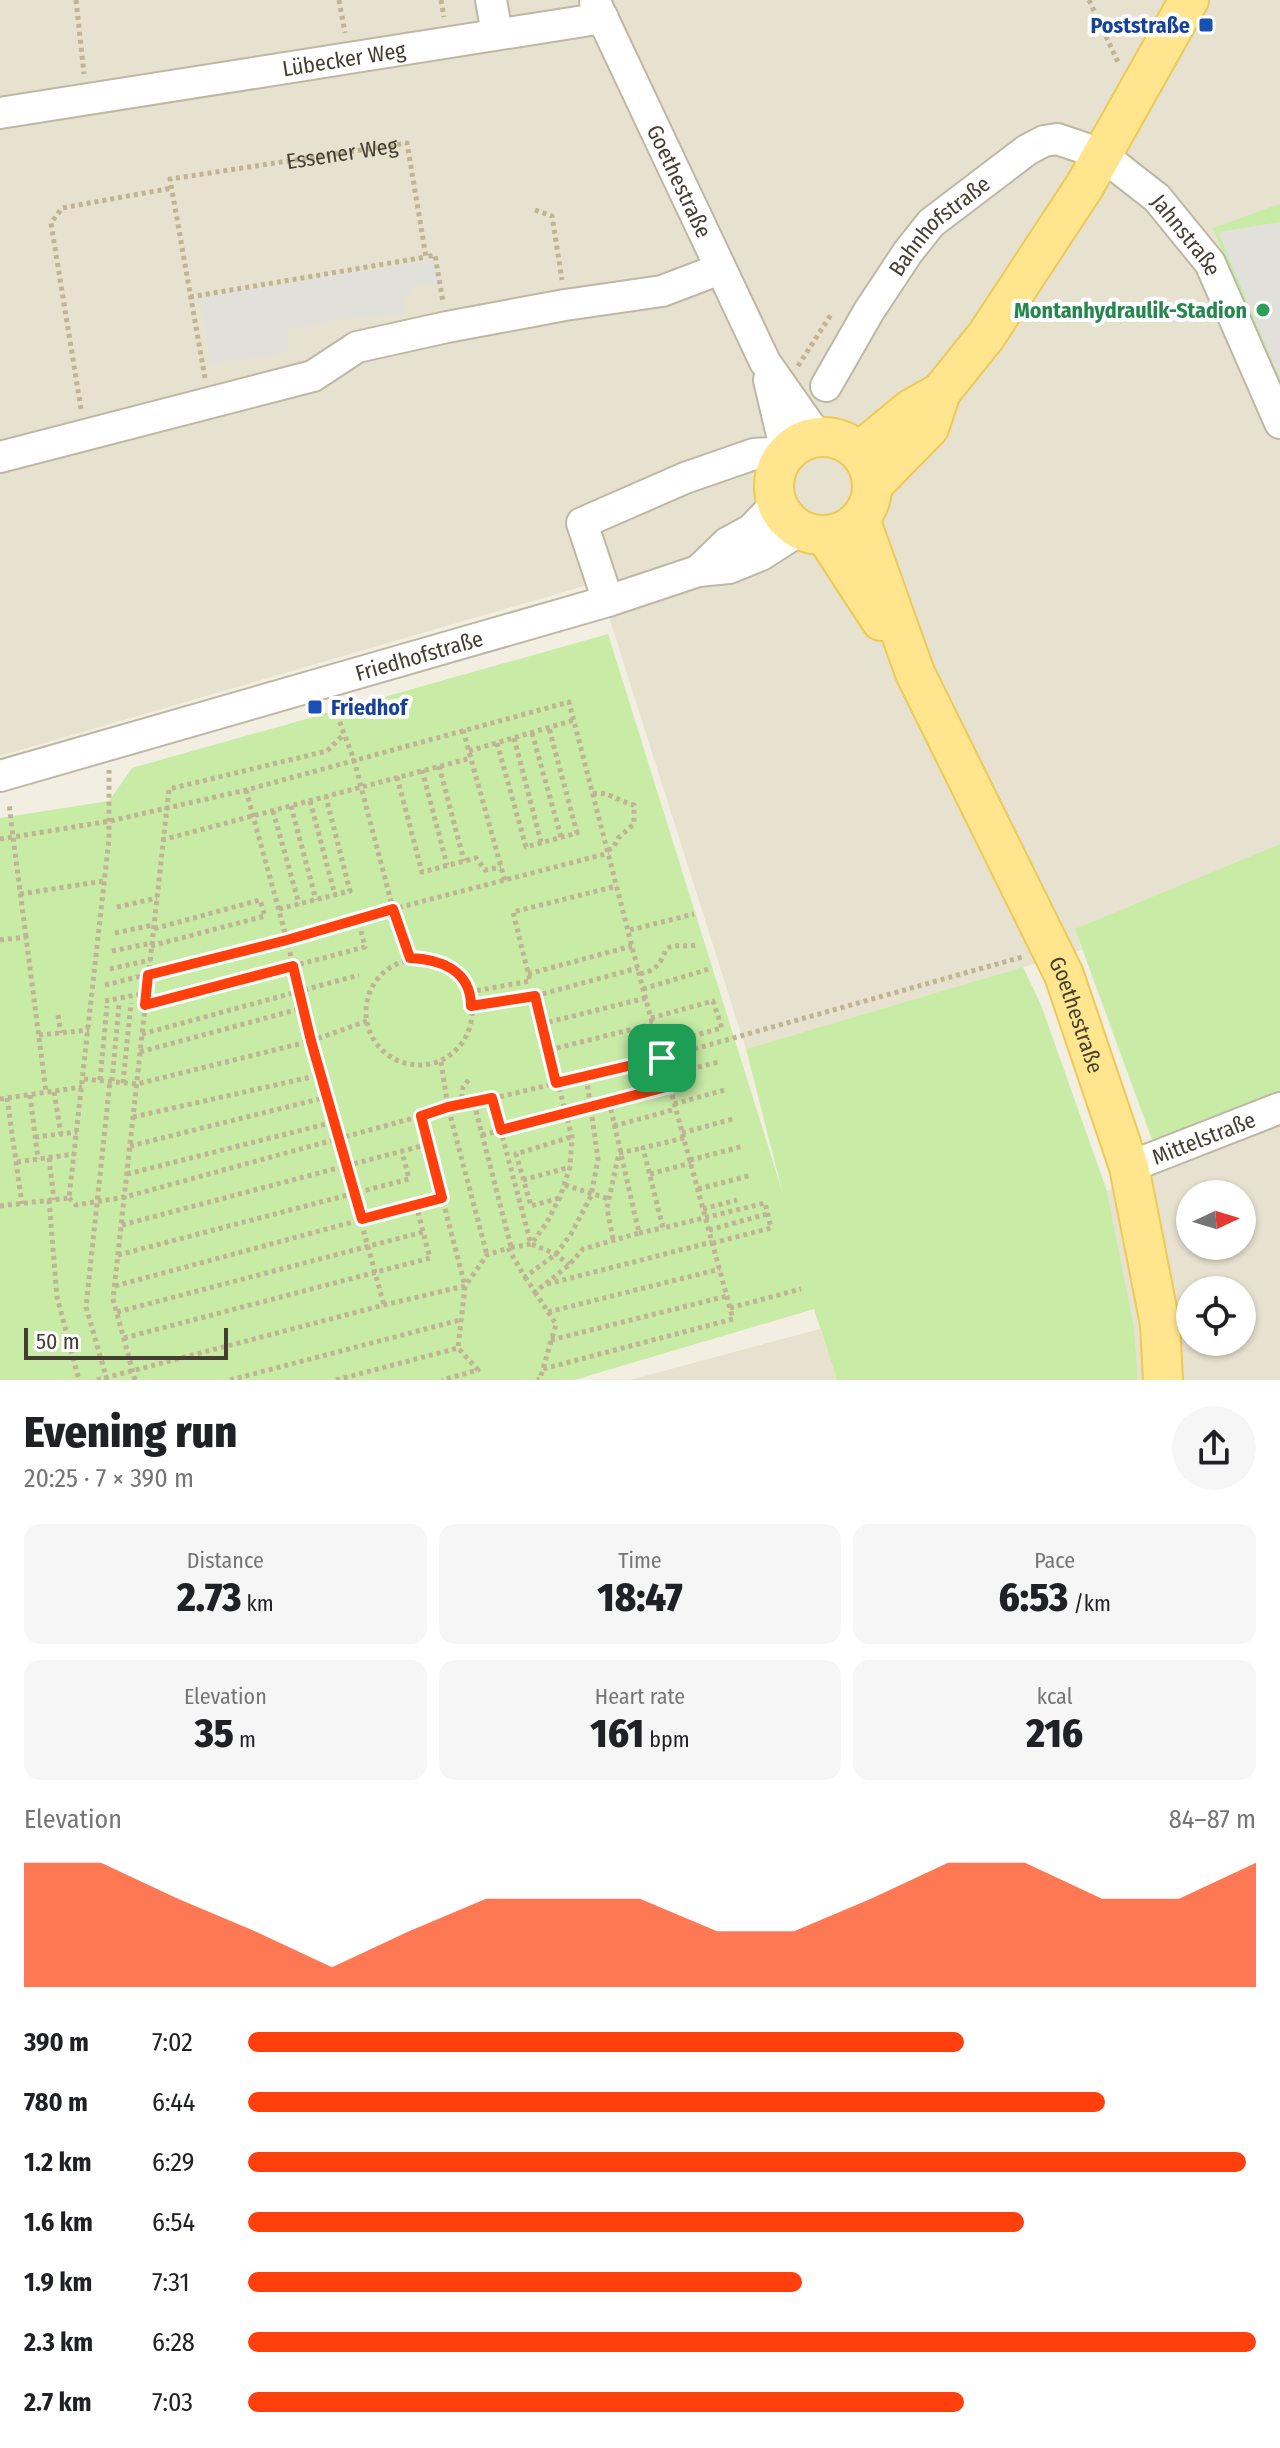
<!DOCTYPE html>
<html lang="en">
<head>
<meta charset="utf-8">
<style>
  body { margin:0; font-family:"Fira Sans Condensed",sans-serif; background:#f6f6f6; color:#202124; height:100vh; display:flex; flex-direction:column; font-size:30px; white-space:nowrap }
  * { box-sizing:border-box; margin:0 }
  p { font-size:26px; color:#757577 }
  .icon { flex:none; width:44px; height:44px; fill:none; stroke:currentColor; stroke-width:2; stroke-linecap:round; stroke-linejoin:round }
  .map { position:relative; height:1380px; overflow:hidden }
  .sheet { display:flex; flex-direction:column; background:#fff; flex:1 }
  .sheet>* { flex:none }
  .needle { width:52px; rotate:86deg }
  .buttons { position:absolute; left:1176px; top:1180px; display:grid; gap:16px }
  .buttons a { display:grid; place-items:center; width:80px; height:80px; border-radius:50%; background:#fff; box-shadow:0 2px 6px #0004; font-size:40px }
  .scale { position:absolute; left:24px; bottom:20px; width:204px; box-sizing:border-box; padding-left:8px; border:4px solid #443e32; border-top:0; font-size:22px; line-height:28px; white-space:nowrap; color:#443e32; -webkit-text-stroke:6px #fff; paint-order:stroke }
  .pin { position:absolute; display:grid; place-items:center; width:68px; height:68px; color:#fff; margin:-34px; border-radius:16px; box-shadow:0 4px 12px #0006 }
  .round { display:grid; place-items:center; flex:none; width:84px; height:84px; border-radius:42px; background:#f6f6f6 }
  .headline { display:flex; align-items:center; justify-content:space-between; height:136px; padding:0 24px }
  h1 { font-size:44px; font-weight:800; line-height:60px }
  .metrics { display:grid; grid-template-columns:repeat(3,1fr); gap:12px; height:136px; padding:8px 24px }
  .metrics div { display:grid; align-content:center; border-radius:16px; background:#f6f6f6; text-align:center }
  .metrics b { font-size:40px; font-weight:800 }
  .metrics small { font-size:22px; font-weight:400 }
  .metrics p { font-size:22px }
  .chart { height:224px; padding:16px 24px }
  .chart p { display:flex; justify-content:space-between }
  .chart svg { width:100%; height:144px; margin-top:8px; fill:#ff400c; opacity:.7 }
  ul { padding:0 24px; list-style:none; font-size:26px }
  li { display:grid; grid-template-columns:128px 96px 1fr; align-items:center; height:60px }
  li i { height:20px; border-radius:10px; background:#ff400c }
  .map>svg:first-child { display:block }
  .residential { fill:#e7e1cf; fill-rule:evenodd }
  .green { fill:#c8eba6 }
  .parking { fill:#e2e0db }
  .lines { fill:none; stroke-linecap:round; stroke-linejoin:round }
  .minor-casing { stroke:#beb7a4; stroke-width:34 }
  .major-casing { stroke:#edc955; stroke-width:42 }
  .path { stroke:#c1b494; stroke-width:5; stroke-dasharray:4 4; stroke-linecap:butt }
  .minor { stroke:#fff; stroke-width:30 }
  .major { stroke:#ffe68e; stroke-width:38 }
  .route-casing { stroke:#fff; stroke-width:16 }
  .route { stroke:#ff400c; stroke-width:10 }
  .transit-dot { fill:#1a4fb4; stroke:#fff; stroke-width:3 }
  .leisure-dot { fill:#2e9e5b; stroke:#fff; stroke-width:3 }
  .labels { text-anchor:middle; stroke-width:8; stroke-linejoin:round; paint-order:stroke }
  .transit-label { font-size:22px; font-weight:bold; fill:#164399; stroke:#fff; text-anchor:end }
  .street-label { font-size:22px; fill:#443e32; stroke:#fff }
  .leisure-label { font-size:22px; font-weight:bold; fill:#27864d; stroke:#fff; text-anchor:end }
</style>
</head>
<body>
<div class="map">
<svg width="1280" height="1380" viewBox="0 0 1280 1380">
  <rect width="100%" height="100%" fill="#f2eee1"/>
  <path class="residential" d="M0,0H1280V844L1076,929L1081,950L746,1049L598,582L0,756Z
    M1280,1124V1380H1138L1134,1326L1107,1191ZM1190,1194H1242V1246H1190ZM1190,1290H1242V1342H1190Z
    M820,1329L837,1380H630Z"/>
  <path class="green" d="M1280,204V391L1213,228Z
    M608,634L783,1194L746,1049L1023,967L1041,1005L1107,1191L1134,1326L1138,1380H837L814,1309L574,1380H0V818L109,801L132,768Z
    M1280,844V1094L1154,1145L1075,929Z"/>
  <path class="parking" d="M1280,222V379L1218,232Z
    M435,260L437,283L415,286L403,302L405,314L355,317L286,330L289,352L211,364L201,298Z"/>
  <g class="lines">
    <g class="minor-casing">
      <g id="minor">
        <path d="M491,0L497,34"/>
        <path id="s2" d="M595,2L765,362L817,436"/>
        <path id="s3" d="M0,113L603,18"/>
        <path id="s4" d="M826,386L869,311L908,252L931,223L1027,150L1044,141L1057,139L1081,147L1102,155L1157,198L1210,263L1280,423"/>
        <path d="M0,457L313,376L357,347L447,327L565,305L662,291L720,269"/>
        <path d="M698,571L727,543L751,530L776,504"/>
        <path d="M608,601L582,523L685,478L754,454L786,452L769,380"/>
        <path id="s5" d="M0,776L608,601L698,571L729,568L761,555L800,530"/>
        <path id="s6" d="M1129,1167L1280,1108"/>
      </g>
    </g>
    <g class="major-casing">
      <g id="major">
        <circle cx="823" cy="486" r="49"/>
        <path d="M859,452L911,409L941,392"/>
        <path d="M872,486L929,428L941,392L986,336L1084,187L1189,0"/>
        <path id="s7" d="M860,519L915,673L1064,975L1129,1167L1160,1324L1163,1380"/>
        <path d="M825,535L881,621"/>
      </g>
    </g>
    <g class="path">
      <path d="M76,0L84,74"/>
      <path d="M339,0L345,33"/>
      <path d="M441,0L444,17"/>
      <path d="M1089,0L1118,62"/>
      <path d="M535,210L552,216L562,280"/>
      <path d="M190,297L426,257"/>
      <path d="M798,366L832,313"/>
      <path id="s1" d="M205,378L170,179L407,143L426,257L435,255L443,302"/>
      <path d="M81,409L51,223L62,208L172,188"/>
      <path d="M334,707L354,760L393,909L410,958"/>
      <path d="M463,730L505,881"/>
      <path d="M532,733L561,837"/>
      <path d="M514,738L541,842"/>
      <path d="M497,743L526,847L577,833L549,728"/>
      <path d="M469,751L574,720"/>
      <path d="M439,766L464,861"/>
      <path d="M422,770L447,865"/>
      <path d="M397,777L422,872L476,858L485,870L501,867"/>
      <path d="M246,790L287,940L311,1041L384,1305"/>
      <path d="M593,794C606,790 620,802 634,805V824L618,838L613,848L608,850"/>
      <path d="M310,801L335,895"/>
      <path d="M291,806L316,900"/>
      <path d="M273,811L299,904"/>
      <path d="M0,839L13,837L9,803"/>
      <path d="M162,840L471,758"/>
      <path d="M20,894L104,881"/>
      <path d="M117,907L157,898"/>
      <path d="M279,909L350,891L326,797"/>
      <path d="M630,930L694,914"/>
      <path d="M115,933L153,925"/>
      <path d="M26,937L13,837L110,821L246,790L569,702L643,989L733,1319L543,1369"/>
      <path d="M0,940L26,937L46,1092"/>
      <path d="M151,946L265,916L260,900L153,929"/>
      <path d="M112,951L152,943"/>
      <circle cx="419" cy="1012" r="53"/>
      <path d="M110,969L150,960"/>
      <path d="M528,974L632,946"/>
      <path d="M640,974C656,970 660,965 666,949C677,942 686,949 698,944"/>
      <path d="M105,985L287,940L393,909L609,853"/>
      <path d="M643,989L712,968"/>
      <path d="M469,992L530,981L513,912L617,886"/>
      <path d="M535,996L638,968"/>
      <path d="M105,1001L146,993"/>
      <path d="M145,1005L365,947L358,919"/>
      <path d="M471,1006L535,996L572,1137L570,1167L560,1197L546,1224L531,1244L508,1248"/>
      <path d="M58,1015L61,1033"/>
      <path d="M651,1018L713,1001L722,1028L659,1045"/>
      <path d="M541,1024L646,998"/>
      <path d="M142,1034L359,975"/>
      <path d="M39,1035L89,1030"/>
      <path d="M549,1050L653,1024"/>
      <path d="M140,1052L303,1008"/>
      <path d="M441,1062L448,1107L487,1255"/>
      <path d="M667,1075L718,1062"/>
      <path d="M84,1079L137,1084L311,1041L367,1021"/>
      <path d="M100,1080L107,1006"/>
      <path d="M112,1081L119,1005"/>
      <path d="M123,1083L131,1003"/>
      <path d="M54,1092L61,1134"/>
      <path d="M30,1095L38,1159"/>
      <path d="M7,1098L22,1204"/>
      <path d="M492,1098L531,1244L556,1254L569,1265"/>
      <path d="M0,1099L82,1087"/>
      <path d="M474,1103L511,1247"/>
      <path d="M674,1104L728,1089"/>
      <path d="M461,1106L463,1087L471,1077"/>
      <path d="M421,1116L465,1286L458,1348L478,1370L442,1380"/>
      <path d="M133,1117L320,1075"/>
      <path d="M614,1126L676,1109"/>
      <path d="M682,1133L736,1118"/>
      <path d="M482,1135L670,1086"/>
      <path d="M35,1137L77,1132"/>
      <path d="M684,1138L643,1148L663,1228L765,1203L771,1228L713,1243"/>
      <path d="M130,1146L327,1097"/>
      <path d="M49,1158L54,1200"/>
      <path d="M690,1160L744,1146"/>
      <path d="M17,1162L74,1154"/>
      <path d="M127,1174L334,1122"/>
      <path d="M650,1174L691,1163"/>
      <path d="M523,1180L570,1167"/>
      <path d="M565,1185L609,1199"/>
      <path d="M698,1189L752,1175"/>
      <path d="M69,1198L76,1205L125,1197L421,1116L448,1107L461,1106L662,1058L1022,957"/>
      <path d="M559,1198L531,1206L516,1154L571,1137"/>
      <path d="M49,1200L57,1297L79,1380"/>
      <path d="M0,1206L69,1198L109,839V770"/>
      <path d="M703,1209L737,1200"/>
      <path d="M122,1225L429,1144"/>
      <path d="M709,1230L767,1214"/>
      <path d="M639,1233L663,1228"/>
      <path d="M613,1239L607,1208L619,1153L643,1148"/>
      <path d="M118,1255L409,1179L402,1152"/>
      <path d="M525,1277L535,1292L569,1265L583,1249L639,1233L609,1101"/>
      <path d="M547,1284L712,1242"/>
      <path d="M115,1286L442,1198"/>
      <path d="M535,1292L556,1324L540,1379L537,1380"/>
      <path d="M730,1308L801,1289"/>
      <path d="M117,1312L423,1232"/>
      <path d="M548,1312L720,1269"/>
      <path d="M124,1338L430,1258L416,1205"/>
      <path d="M551,1340L727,1296"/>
      <path d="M97,1380L384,1305L465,1286L487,1255L508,1248L525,1277L556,1254L571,1234L591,1196L598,1159L586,1075"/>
      <path d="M107,1380L86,1307L110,1081"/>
      <path d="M135,1380L113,1299L169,789L327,751L344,734"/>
      <path d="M230,1380L460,1320"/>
      <path d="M336,1380L458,1348"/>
    </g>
    <use href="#minor" class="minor"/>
    <use href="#major" class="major"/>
  </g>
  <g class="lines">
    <g class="route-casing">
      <path id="route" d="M393,909L410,958C440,959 471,970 471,1006L535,996L556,1083L662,1058L670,1086L501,1130L492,1098L448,1107L421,1116L442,1198L362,1219L311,1041L293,966L145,1005L148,975L287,940Z"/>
    </g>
    <use href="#route" class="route"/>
  </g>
  <g class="transit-dot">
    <rect x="1198" y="17" width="16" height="16" rx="4"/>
    <rect x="307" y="699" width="16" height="16" rx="4"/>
  </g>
  <circle class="leisure-dot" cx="1263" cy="310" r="8"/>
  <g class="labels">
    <g class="transit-label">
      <text x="1190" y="33">Poststraße</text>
      <text x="331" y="715" text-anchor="start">Friedhof</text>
    </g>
    <g class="street-label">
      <text dy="8" stroke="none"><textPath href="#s3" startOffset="348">Lübecker Weg</textPath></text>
      <text dy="8" stroke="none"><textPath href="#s1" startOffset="376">Essener Weg</textPath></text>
      <text dy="8" stroke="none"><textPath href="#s2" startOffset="198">Goethestraße</textPath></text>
      <text dy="8" stroke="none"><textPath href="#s4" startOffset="198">Bahnhofstraße</textPath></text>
      <text dy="8" stroke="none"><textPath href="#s4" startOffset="512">Jahnstraße</textPath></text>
      <text dy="8" stroke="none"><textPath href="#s5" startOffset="436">Friedhofstraße</textPath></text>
      <text dy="8" stroke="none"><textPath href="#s7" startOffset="542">Goethestraße</textPath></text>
      <text dy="8" stroke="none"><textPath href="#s6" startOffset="80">Mittelstraße</textPath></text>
    </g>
    <g class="leisure-label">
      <text x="1247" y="318">Montanhydraulik-Stadion</text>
    </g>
  </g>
</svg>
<div class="buttons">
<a><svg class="needle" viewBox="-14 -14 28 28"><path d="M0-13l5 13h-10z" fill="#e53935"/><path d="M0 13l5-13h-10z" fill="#757577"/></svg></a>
<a><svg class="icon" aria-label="locate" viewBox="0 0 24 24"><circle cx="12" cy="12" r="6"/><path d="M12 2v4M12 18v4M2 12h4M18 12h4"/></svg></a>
</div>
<div class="scale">50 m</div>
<div class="pin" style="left:662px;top:1058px;background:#1e9e55"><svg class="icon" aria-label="arrive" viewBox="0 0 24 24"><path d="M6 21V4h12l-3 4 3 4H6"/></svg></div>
</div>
<section class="sheet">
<div class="headline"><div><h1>Evening run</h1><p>20:25 · 7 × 390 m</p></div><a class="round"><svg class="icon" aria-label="share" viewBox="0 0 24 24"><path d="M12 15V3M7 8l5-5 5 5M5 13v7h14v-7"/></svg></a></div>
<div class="metrics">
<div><p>Distance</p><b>2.73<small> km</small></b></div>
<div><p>Time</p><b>18:47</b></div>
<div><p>Pace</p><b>6:53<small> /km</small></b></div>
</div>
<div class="metrics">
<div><p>Elevation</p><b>35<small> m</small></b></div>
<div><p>Heart rate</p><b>161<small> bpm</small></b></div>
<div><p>kcal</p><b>216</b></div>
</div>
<div class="chart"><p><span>Elevation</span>84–87 m</p>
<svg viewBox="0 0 160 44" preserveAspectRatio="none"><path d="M0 44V6L10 6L20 17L30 27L40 38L50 27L60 17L70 17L80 17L90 27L100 27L110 17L120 6L130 6L140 17L150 17L160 6V44z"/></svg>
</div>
<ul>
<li><b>390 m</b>7:02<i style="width:71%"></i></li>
<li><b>780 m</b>6:44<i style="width:85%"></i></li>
<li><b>1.2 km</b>6:29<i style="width:99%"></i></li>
<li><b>1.6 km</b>6:54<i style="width:77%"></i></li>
<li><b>1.9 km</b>7:31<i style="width:55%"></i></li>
<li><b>2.3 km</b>6:28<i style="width:100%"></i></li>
<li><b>2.7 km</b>7:03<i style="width:71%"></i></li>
</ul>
</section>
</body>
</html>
